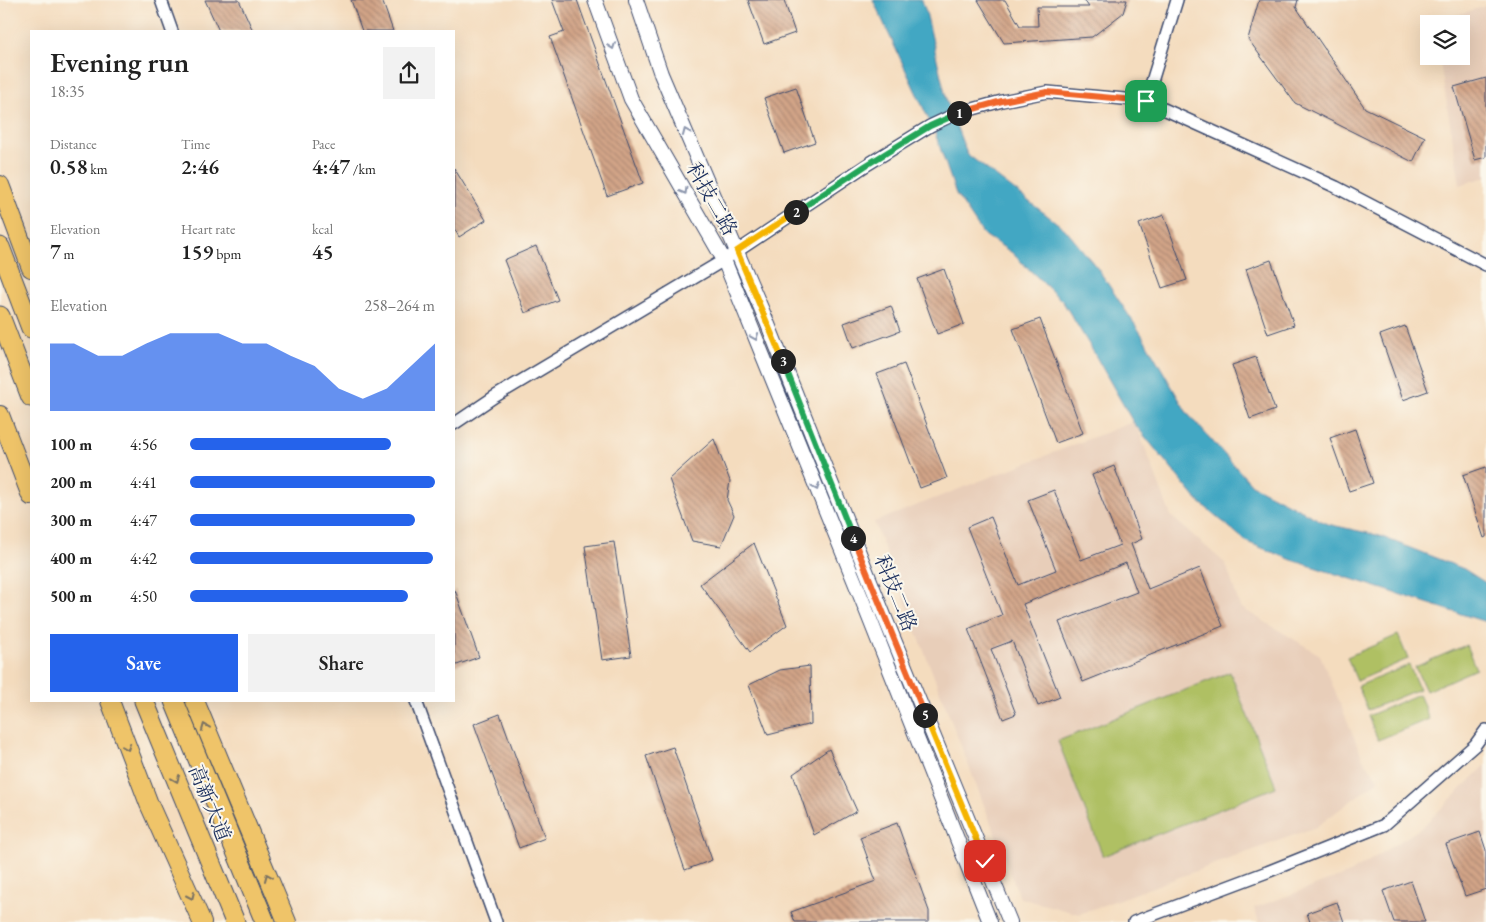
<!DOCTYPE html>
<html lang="en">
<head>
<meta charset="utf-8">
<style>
  body { margin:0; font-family:"EB Garamond","Noto Serif SC",serif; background:#f2f2f2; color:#222; height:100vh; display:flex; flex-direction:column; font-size:19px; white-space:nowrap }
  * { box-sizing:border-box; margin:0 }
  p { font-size:16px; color:#767676 }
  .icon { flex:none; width:28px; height:28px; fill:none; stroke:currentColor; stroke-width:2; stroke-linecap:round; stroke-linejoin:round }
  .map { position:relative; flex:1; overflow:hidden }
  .sheet { position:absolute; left:30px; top:30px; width:425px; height:672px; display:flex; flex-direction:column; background:#fff; border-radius:0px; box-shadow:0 5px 20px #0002 }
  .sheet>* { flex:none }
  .controls { position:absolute; left:1420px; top:15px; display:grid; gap:10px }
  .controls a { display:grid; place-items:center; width:50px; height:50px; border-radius:0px; background:#fff; box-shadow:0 5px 20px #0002; font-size:25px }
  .pin { position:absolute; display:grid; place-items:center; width:42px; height:42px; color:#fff; margin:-21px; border-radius:10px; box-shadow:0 2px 8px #0006 }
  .km { position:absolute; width:25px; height:25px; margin:-12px; border-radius:50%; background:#222; color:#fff; font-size:14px; line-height:25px; text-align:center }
  .round { display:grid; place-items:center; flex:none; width:52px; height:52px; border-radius:0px; background:#f2f2f2 }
  .summary { display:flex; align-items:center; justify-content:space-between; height:85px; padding:0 20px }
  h1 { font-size:28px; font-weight:600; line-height:38px }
  .figures { display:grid; grid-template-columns:repeat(3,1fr); gap:8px; height:85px; padding:5px 20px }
  .figures div { display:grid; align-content:center }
  .figures b { font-size:21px; font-weight:600 }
  .figures small { font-size:14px; font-weight:400 }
  .figures p { font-size:14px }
  .chart { height:140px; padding:10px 20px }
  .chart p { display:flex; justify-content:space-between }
  .chart svg { width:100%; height:90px; margin-top:5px; fill:#2563eb; opacity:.7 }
  .button { display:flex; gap:10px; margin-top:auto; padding:10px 20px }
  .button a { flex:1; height:58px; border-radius:0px; background:#2563eb; color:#fff; font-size:20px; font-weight:600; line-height:58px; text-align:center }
  .button a+a { background:#f2f2f2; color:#222 }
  ul { padding:0 20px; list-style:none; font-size:16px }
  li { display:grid; grid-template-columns:80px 60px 1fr; align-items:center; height:38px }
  li i { height:12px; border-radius:6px; background:#2563eb }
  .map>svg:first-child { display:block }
  .built { fill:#e8ceb9 }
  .pitch { fill:#afc063; stroke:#657860 }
  .water { fill:#43a7c3; stroke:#2f6b90 }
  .building { fill:url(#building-back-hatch) }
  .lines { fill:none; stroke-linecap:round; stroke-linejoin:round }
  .minor-casing { stroke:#3c496c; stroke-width:14 }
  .tertiary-casing { stroke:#3c496c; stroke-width:16 }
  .primary-casing { stroke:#3c496c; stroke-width:20 }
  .trunk-casing { stroke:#3c496c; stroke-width:21 }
  .minor { stroke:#fff; stroke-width:11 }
  .tertiary { stroke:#fff; stroke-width:14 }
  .primary { stroke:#efc469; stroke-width:18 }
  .trunk { stroke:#efc469; stroke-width:19 }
  .oneway { stroke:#8d97ae }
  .oneway2 { stroke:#7a7263 }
  .split-1-casing { stroke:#fff; stroke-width:10 }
  .split-2-casing { stroke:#fff; stroke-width:10 }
  .split-3-casing { stroke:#fff; stroke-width:10 }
  .split-4-casing { stroke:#fff; stroke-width:10 }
  .split-5-casing { stroke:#fff; stroke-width:10 }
  .split-6-casing { stroke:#fff; stroke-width:10 }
  .split-1 { stroke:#f0652b; stroke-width:6 }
  .split-2 { stroke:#22a559; stroke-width:6 }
  .split-3 { stroke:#f5b400; stroke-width:6 }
  .split-4 { stroke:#22a559; stroke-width:6 }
  .split-5 { stroke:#f0652b; stroke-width:6 }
  .split-6 { stroke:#f5b400; stroke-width:6 }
  .labels { text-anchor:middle; stroke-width:4; stroke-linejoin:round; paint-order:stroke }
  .street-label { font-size:20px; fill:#1b2f5e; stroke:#fbf7ec }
</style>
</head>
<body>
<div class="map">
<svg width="1486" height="922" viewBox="0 0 1486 922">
  <defs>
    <pattern id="building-back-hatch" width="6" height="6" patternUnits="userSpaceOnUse" patternTransform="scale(1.25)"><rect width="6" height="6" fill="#d2a487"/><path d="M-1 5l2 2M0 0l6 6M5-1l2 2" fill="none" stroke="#aa8672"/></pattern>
  </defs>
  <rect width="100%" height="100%" fill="#fbf7ec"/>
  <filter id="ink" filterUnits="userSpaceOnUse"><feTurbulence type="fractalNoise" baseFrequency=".02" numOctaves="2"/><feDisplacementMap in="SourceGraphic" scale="10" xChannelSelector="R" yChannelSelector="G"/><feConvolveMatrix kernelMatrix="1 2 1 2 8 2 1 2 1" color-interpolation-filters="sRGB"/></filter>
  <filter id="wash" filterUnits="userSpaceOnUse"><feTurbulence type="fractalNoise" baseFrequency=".0096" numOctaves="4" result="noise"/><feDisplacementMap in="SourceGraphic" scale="20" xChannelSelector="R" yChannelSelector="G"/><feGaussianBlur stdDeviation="1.12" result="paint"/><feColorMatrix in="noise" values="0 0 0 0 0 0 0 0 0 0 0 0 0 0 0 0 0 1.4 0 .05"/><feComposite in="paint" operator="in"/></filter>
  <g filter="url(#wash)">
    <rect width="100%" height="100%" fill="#f4dcbe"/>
    <path class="built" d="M1486,6V177L1460,185L1439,56H1461V24H1433V22Z
      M1135,421L1171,516L1226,564L1240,607L1320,655L1363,759L1379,780L1316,827L1079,914L1020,898L874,522Z
      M1486,765V922H1259L1254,908L1350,873L1421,828Z"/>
    <path class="pitch" d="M1398,635L1408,659L1357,681L1347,657Z
      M1466,645L1476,669L1426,691L1415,667Z
      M1409,665L1419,689L1368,710L1358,686Z
      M1230,672L1276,787L1103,856L1058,741Z
      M1419,694L1429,719L1378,740L1368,716Z"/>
    <path class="water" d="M873,0H922L926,12L947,102L967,154L1065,229L1098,269L1142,335L1187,413L1252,485L1327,524L1377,535L1464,569L1486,583V622L1292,560L1247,542L1197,500L1133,422L1090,346L1063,302L1011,252L983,234L956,194L935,133Z"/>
    <g id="blocks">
      <path class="building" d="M205,0H239L253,31H219Z
        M351,0H382L393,31H362Z
        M552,0H577L643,183L607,196L550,37L564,32Z
        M748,0H784L795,33L764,44Z
        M978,0H1005L1020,26H1038L1037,7H1089L1084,0H1127L1123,13L1092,37L1004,43Z
        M1259,0H1298L1296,7L1365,108L1425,137L1413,162L1295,103L1248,39Z
        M1486,78V157L1475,160L1454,87Z
        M796,87L815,142L784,153L764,98Z
        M454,168L486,220L459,237L454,228Z
        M1164,215L1187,280L1162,288L1139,224Z
        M536,246L558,300L525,313L504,260Z
        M1271,260L1294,325L1268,334L1246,269Z
        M944,269L964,324L937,334L917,279Z
        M891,306L900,331L853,348L844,323Z
        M1040,319L1083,433L1056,443L1013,329Z
        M1405,326L1428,391L1403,400L1380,335Z
        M1256,357L1275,410L1250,419L1232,365Z
        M904,364L947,478L920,488L877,374Z
        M1355,429L1373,483L1349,491L1330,438Z
        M714,439L730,481L727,500L734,515L721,546L692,541L669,479Z
        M1114,466L1142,539L1131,544L1148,589L1200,568L1223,626L1083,682L1059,622L1137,592L1126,563L1023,604L1060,697L1038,706L1012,641L991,649L1016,714L1003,719L968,629L1002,615L967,527L991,517L1018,585L1056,570L1028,500L1054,490L1081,560L1120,545L1092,475Z
        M1486,467V537L1484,538L1463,475Z
        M614,542L631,656L602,660L585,546Z
        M754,543L787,625L750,652L700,584Z
        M454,590H455L479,657L454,666Z
        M810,666L811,724L768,735L749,685L780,670Z
        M500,714L545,838L519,848L474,724Z
        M673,747L712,860L685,870L646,756Z
        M829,749L857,811L814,835L793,774Z
        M897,823L929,911V922H795L791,912L876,881L860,837Z
        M1480,832L1486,850V889L1465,896L1446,844Z
        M1411,881L1425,922H1394L1383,891Z
        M1337,902L1344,922H1310L1307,913Z"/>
    </g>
  </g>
  <g filter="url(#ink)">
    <use href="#blocks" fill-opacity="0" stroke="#3c496c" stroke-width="1"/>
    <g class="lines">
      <g class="minor-casing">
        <path id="minor" d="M161,0L172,31
          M1146,101L1177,0
          M454,424L494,397L724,260L865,166L930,126L955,114L1002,101L1047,92L1146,101L1336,187L1486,265
          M416,701L496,922
          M1134,922L1267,872L1384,825L1475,745L1486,730"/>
      </g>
      <g class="tertiary-casing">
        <path id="tertiary" d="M595,0L631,99L724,260L863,602L990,922
          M636,0L661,74L767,322L885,618L1010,922"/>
      </g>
      <g class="primary-casing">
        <path id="primary" d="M0,185L31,268
          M0,415L31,496
          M110,701L149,804L202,922
          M195,701L287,922"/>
      </g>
      <g class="trunk-casing">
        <path id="trunk" d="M0,247L31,328
          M0,316L31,397
          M144,701L235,922
          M174,701L265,922"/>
      </g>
      <use href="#minor" class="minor"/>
      <use href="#tertiary" class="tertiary"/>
      <use href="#primary" class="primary"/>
      <use href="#trunk" class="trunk"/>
    </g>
    <defs><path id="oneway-chevron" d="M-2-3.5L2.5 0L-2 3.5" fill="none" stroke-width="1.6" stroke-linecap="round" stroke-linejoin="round" transform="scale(1.25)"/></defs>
    <g class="oneway">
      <use href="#oneway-chevron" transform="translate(612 46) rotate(70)"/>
      <use href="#oneway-chevron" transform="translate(686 132) rotate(-113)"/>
      <use href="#oneway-chevron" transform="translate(684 191) rotate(60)"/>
      <use href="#oneway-chevron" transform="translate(755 337) rotate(68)"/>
      <use href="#oneway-chevron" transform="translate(816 487) rotate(68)"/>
    </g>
    <g class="oneway2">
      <use href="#oneway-chevron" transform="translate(205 727) rotate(-112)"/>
      <use href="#oneway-chevron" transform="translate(127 747) rotate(69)"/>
      <use href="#oneway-chevron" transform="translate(176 779) rotate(68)"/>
      <use href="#oneway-chevron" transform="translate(268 877) rotate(-113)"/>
      <use href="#oneway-chevron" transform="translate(191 896) rotate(66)"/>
    </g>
  </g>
  <g class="lines" filter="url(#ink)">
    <g class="split-1-casing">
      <path id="split-1" d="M959,113L1002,101L1047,92L1146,101"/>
    </g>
    <g class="split-2-casing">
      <path id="split-2" d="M796,212L865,166L930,126L959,113"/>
    </g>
    <g class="split-3-casing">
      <path id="split-3" d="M783,361L737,251L796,212"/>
    </g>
    <g class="split-4-casing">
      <path id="split-4" d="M783,361L853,538"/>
    </g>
    <g class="split-5-casing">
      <path id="split-5" d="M853,538L925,715"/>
    </g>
    <g class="split-6-casing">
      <path id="split-6" d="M925,715L985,861"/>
    </g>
    <use href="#split-1" class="split-1"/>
    <use href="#split-2" class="split-2"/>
    <use href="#split-3" class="split-3"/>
    <use href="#split-4" class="split-4"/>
    <use href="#split-5" class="split-5"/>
    <use href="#split-6" class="split-6"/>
  </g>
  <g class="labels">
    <g class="street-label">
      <text transform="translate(712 199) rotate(60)" y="7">科技二路</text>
      <text transform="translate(896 593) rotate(68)" y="7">科技二路</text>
      <text transform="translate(210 803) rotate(68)" y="7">高新大道</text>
    </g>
  </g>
</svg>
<div class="controls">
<a><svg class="icon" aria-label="layers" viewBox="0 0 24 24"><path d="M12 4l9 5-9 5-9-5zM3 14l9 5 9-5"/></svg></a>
</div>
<div class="pin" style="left:1146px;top:101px;background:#1e9e55"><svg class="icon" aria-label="arrive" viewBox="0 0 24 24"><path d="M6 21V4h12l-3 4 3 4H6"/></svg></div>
<div class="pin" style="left:985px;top:861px;background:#d93025"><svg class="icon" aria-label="check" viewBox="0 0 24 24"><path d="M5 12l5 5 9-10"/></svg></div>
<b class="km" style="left:959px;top:113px">1</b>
<b class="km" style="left:796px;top:212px">2</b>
<b class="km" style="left:783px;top:361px">3</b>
<b class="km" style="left:853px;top:538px">4</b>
<b class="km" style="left:925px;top:715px">5</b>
<section class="sheet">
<div class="summary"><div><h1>Evening run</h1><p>18:35</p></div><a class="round"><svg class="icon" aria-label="share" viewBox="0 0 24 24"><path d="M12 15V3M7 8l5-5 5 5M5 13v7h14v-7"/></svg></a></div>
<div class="figures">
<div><p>Distance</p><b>0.58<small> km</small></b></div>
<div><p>Time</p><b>2:46</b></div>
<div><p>Pace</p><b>4:47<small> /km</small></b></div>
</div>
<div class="figures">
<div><p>Elevation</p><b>7<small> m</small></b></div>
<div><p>Heart rate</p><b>159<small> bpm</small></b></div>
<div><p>kcal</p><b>45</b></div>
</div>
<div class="chart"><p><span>Elevation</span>258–264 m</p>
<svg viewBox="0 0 160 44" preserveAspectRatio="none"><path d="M0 44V11L10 11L20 17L30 17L40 11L50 6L60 6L70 6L80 11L90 11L100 17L110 22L120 33L130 38L140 33L150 22L160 11V44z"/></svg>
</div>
<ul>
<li><b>100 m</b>4:56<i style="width:82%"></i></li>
<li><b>200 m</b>4:41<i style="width:100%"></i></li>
<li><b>300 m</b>4:47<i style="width:92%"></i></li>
<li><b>400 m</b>4:42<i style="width:99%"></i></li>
<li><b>500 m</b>4:50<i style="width:89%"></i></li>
</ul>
<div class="button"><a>Save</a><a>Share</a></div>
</section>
</div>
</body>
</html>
